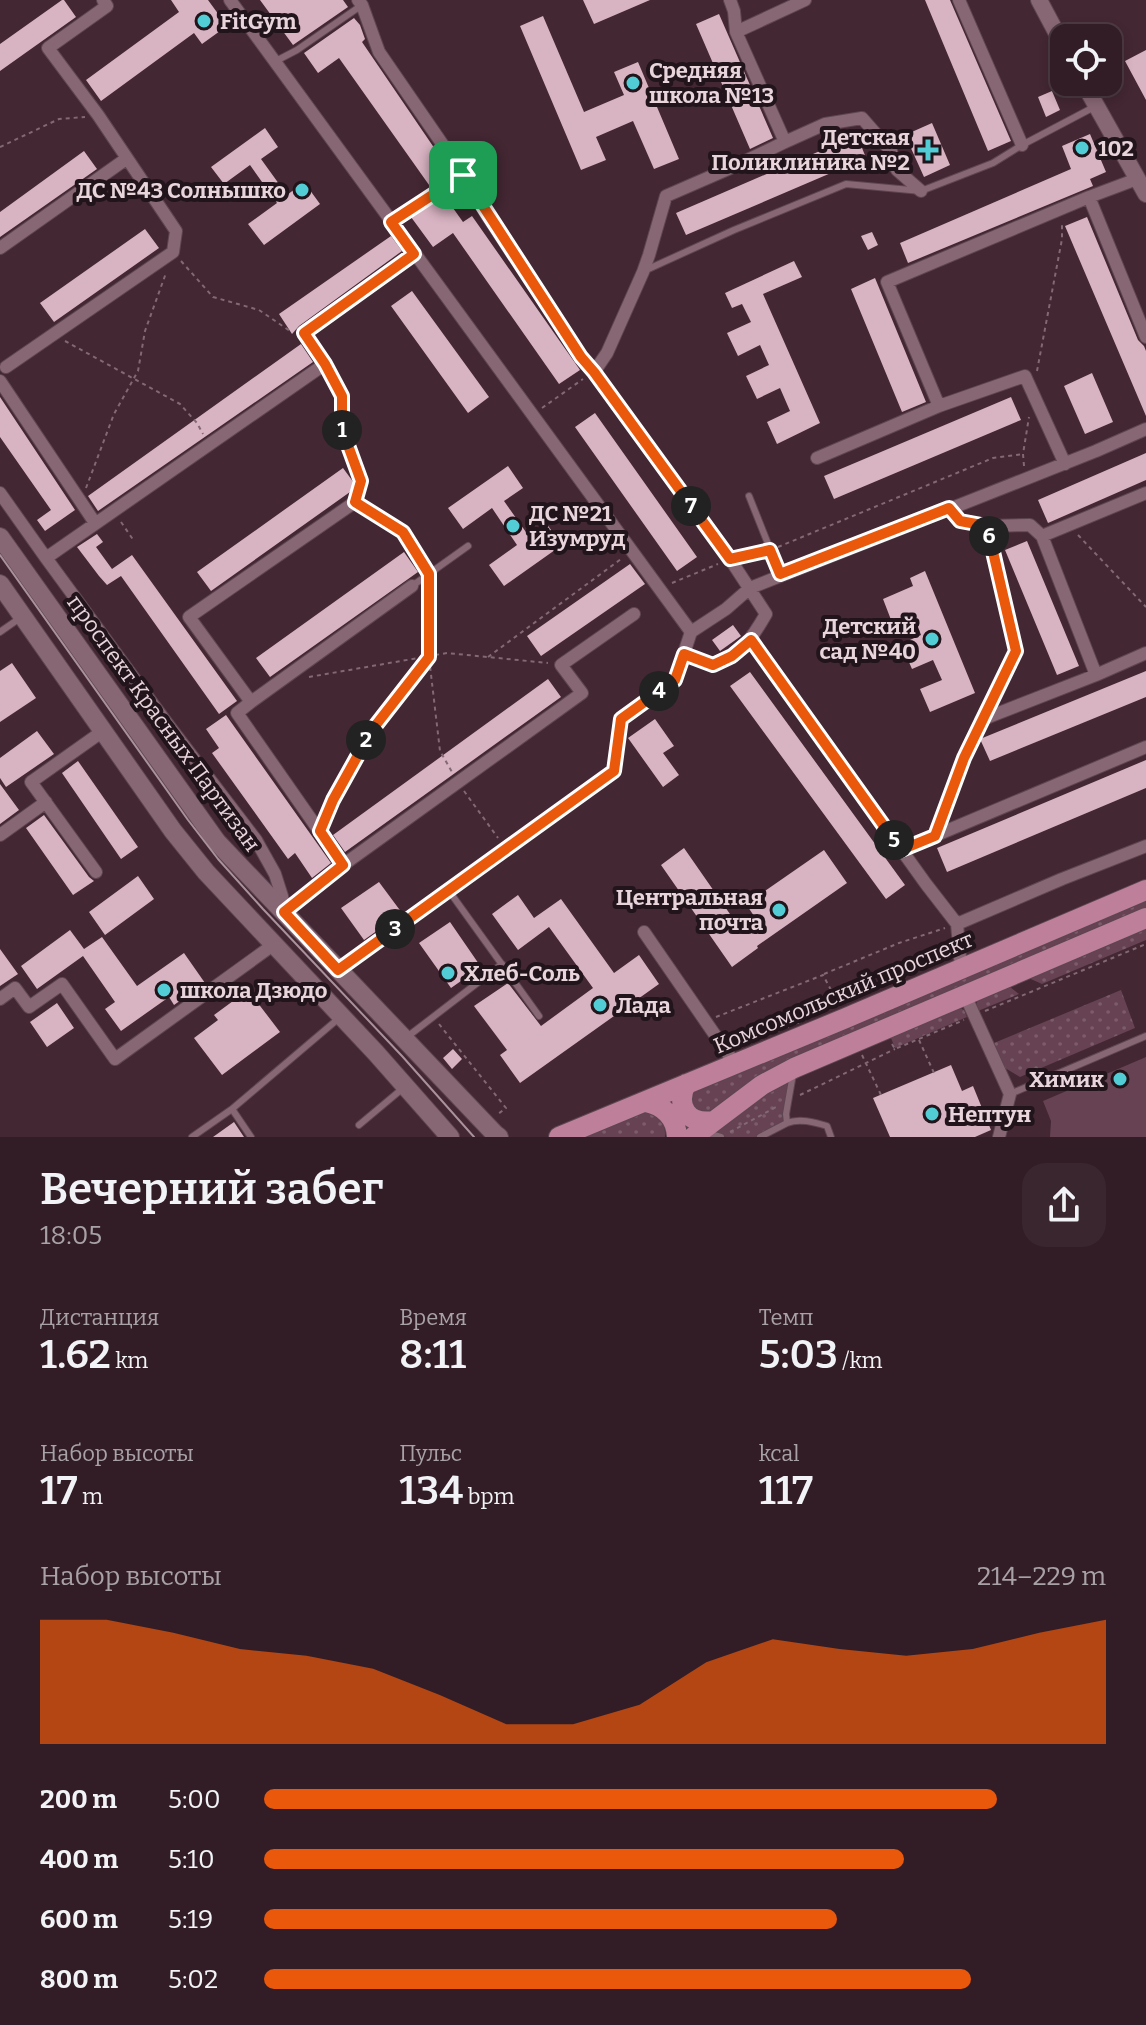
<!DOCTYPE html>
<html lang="ru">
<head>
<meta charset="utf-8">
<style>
  body { margin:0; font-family:Bitter,serif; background:#3a262e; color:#f1f3f6; height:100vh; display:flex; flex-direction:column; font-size:30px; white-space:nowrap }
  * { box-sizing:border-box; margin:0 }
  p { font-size:26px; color:#a8a2a7 }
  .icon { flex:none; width:44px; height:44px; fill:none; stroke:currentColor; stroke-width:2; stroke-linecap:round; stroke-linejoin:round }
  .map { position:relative; height:1137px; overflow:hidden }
  .drawer { display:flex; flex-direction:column; background:#321d26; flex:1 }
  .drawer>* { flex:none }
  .controls { position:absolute; left:1050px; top:24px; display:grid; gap:16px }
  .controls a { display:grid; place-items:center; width:72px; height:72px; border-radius:16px; background:#321d26; box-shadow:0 4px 12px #0003,0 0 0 2px #4d3b43; font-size:40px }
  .pin { position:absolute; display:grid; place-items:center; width:68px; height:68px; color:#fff; margin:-34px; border-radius:16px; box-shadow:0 4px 12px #0006 }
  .km { position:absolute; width:40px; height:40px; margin:-20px; border-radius:50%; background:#222; color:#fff; font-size:22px; line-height:40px; text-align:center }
  .round { display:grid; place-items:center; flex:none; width:84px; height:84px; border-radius:24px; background:#3a262e }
  .summary { display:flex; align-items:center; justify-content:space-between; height:136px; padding:0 40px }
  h1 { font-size:44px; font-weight:600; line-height:60px }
  .metrics { display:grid; grid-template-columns:repeat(3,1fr); gap:12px; height:136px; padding:8px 40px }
  .metrics div { display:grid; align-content:center }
  .metrics b { font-size:40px; font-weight:600 }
  .metrics small { font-size:22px; font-weight:400 }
  .metrics p { font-size:22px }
  .chart { height:224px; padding:16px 40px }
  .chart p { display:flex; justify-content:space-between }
  .chart svg { width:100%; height:144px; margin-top:8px; fill:#ea580c; opacity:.7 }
  ul { padding:0 40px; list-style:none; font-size:26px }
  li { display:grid; grid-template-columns:128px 96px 1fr; align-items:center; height:60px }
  li i { height:20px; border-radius:10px; background:#ea580c }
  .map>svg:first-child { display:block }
  .grass { fill:url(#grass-dots) }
  .pitch { fill:#664252 }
  .building { fill:#d8b3c2 }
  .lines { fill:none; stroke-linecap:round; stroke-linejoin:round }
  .service-casing { stroke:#5e4651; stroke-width:8 }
  .minor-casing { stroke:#5e4651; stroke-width:14 }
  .tertiary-casing { stroke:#5e4651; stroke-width:18 }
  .secondary-casing { stroke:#5e4651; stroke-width:20 }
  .primary-casing { stroke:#5e4651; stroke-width:22 }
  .path { stroke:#826974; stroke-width:2; stroke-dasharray:4 4; stroke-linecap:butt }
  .service { stroke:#886774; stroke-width:6 }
  .minor { stroke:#886774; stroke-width:12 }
  .tertiary { stroke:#886774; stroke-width:16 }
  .secondary { stroke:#886774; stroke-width:18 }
  .primary { stroke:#bd7f99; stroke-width:20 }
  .tram { stroke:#a9929b; stroke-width:2 }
  .route-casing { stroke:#fff; stroke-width:16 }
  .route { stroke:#ea580c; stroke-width:10 }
  .poi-dot { fill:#52ccd5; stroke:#21141a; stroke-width:3 }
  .labels { text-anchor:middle; stroke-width:8; stroke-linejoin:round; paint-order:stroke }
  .poi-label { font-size:22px; font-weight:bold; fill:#e8d5dc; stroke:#21141a; text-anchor:start }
  .street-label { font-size:22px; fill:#e8d5dc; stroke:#21141a }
</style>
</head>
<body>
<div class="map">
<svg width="1146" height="1137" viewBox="0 0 1146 1137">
  <defs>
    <pattern id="grass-dots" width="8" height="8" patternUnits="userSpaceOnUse" patternTransform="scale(2)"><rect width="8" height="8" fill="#664252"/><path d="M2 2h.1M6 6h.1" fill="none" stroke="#7c5c6a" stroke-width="1.8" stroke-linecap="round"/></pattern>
  </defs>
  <rect width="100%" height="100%" fill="#432733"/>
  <path class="grass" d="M1146,897V910L707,1117L690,1112V1089Z
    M1146,925V940L1042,984L1024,976Z
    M1002,985L1010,987L1019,994L978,1011L976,1005L979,997Z
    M1121,990L1135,1028L1020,1077L1005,1068L994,1043Z
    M955,1006L964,1010L967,1017L895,1048L889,1033Z
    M794,1068L787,1123L760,1137H721L700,1131Z
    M649,1110C659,1118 666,1123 665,1137H576Z"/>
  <path class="pitch" d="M1146,1057V1137H1050L1051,1121L1043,1101Z"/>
  <path class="building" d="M62,0H64L76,17L0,71V44Z
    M171,0H208L227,26L202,44L194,33L101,101L86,80L179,12Z
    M260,0H343L348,7L293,45Z
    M583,0H650L594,24Z
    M925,0H950L1011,141L988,151Z
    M719,14L773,138L750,149L696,24Z
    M543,16L584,112L624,95L614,72L638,62L679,159L654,169L633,121L596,137L606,160L581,170L520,26Z
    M354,18L360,25L365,39L362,42L454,177L434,192L339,58L318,73L304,53Z
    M1146,50V100L1125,61Z
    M1052,91L1060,110L1046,117L1038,97Z
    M932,123L950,165L924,177L905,135Z
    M265,128L278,147L261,159L287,195L304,182L320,204L264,245L248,224L277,203L250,165L224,184L211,167Z
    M1090,134L1106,172L1090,179L1093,186L908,263L900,243L1071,169L1062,146Z
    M857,135L866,158L686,235L676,213Z
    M84,151L97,169L0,237V212Z
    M443,194L463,222L472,216L580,370L559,384L453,233L433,247L411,217Z
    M1087,217L1138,340L1144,346L1146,351V416L1065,226Z
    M145,229L159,248L54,322L40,303Z
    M872,232L878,245L868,250L861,236Z
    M391,236L402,251L299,326L292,334L279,314Z
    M794,261L802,277L763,294L820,423L777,444L767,422L790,411L780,388L757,399L746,376L769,365L760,345L738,356L727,333L751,322L742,304L732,308L725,293Z
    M875,278L926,402L902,412L851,289Z
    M412,291L489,397L468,413L391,306Z
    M301,344L313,362L98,511L88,496Z
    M1092,373L1113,422L1085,434L1064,386Z
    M0,397L75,510L45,531L37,520L51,510L0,437Z
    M1011,397L1021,420L834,499L824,476Z
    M595,413L697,557L677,571L575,427Z
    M1146,453V480L1048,523L1038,500Z
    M508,466L523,488L504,501L528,535L546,523L562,545L504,586L489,565L517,545L492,508L463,529L448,508Z
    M343,468L357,487L211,591L197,572Z
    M97,534L103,542L96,547L112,569L132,555L237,701L219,714L121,576L107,585L99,576L77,547Z
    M1027,541L1079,666L1057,675L1005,550Z
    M404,552L418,572L270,677L256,658Z
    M630,564L645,584L541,656L527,636Z
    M925,571L975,693L930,712L920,689L942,680L933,660L912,669L901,644L921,635L914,616L893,625L883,599L913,586L910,578Z
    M733,625L741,636L720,651L712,640Z
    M12,663L36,698L0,722V671Z
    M1146,671V697L990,761L980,739Z
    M750,672L905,885L886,899L730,686Z
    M548,679L561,697L345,852L333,835Z
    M226,715L331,863L312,878L295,853L288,859L212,753L219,748L206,729Z
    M655,719L674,746L663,753L679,775L663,787L628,738Z
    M37,731L54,754L6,787L0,778V758Z
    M1146,760V788L947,872L937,848Z
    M78,761L138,847L121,859L62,773Z
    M0,784L19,810L0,824Z
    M44,815L89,877L94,881L73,895L26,828Z
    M684,848L739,927L754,916L746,904L824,850L847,883L757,946L758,948L732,967L661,865Z
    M138,876L154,899L105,935L89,912Z
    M379,882L402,913L364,940L341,908Z
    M518,895L534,918L561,899L614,973L639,955L659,984L520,1083L500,1055L507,1050L474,1006L508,983L541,1026L593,988L549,927L518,950L492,914Z
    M450,922L481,967L451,988L419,943Z
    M70,930L84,949L102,937L137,986L184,953L205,983L174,1005L169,997L121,1031L105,1009L115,1002L83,956L37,989L21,966Z
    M0,949L18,974L0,986Z
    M248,990L280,1032L222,1075L194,1038L218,1020L214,1015Z
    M57,1003L74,1028L47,1047L30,1022Z
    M796,1009L802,1022L777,1032L772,1019Z
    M453,1049L462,1059L452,1069L443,1058Z
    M951,1065L962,1091L973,1086L991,1130L975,1137H890L873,1098Z
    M234,1122L244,1137H213Z"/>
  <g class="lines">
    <g class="service-casing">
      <path id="service" d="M274,62L297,50L362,5
        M646,270L734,230L846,184L921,191L993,163L1022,145L1096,106
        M749,496L780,574
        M412,586L468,546
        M0,632L20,618
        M449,891L539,1016
        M407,1037L502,964
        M1010,1094L1146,1036
        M232,1109L251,1137
        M787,1123C799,1118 814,1122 827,1126L831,1137
        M359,1125L402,1089
        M707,1133L721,1137
        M192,1137L232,1109L338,1019
        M760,1137L787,1123L786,1114L793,1074"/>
    </g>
    <g class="minor-casing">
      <path id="minor" d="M230,0L691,632
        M358,0L362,5L379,52L465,177L488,217L581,357L594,372L730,559L766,614C750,642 743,651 713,665L684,654
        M730,0L734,11L736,32
        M959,0L1022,145
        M785,142L825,124L862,118L891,151L897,170L921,191
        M1089,197L1146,337
        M0,248L126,159
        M6,367L173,252L176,231L98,115L48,48L107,6L103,0
        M594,372L607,353L643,272L649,255L666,196L735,166L785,142L736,32L805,0
        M0,381L95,523
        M939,406L887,282L1089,197L1137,179
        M817,458L939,406L1025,376L1065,464
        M0,493L46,558L166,722L256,840L275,874L282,896L284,912
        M355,502L189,617L251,702L412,586
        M949,508L960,521L987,526L1030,525L1042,536L1096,675L1146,653
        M1042,536L1146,493
        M46,558L325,364L304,333L414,254
        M751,640L926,884L957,924
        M251,702L237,713L343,865L284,912
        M981,720L1096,675
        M0,835L46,802
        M901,850L1146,747
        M343,865L582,693L561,665L634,614
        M96,872L31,782L103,731
        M644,932L735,1064
        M961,968L957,924L1062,879L1146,846
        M338,970L614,771L621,719L675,680L691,632L726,609L750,588L1096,451L1146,429
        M965,995L1010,1094L999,1137
        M0,999L15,988L29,1007L62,984L115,1059L273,945"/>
    </g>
    <g class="tertiary-casing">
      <path id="tertiary" d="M1039,0L1064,47
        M1083,82L1146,194"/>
    </g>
    <g class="secondary-casing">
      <path id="secondary" d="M0,537L217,842L495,1134L499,1137
        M0,584L173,831L206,872L376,1053L450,1137"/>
    </g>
    <g class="primary-casing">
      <path id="primary" d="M686,1084C675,1106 688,1125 713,1121
        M646,1102C665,1106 676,1118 677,1137
        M559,1137L846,1018L1146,890
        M693,1137L762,1085L794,1068L1146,918"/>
    </g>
    <path class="path" d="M0,147L59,119L85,117
      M404,213L452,182
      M181,261L213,297L259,310L290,331
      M65,341L180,404L197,423L203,434
      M1037,371L1062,239V224
      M331,376L342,396V429L361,481L358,491
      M542,408L583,379
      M1024,466L1023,454L1029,417
      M86,488L114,414L138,371L145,331L166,273
      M367,510L403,532L424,566
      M121,522L134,541
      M1078,535L1146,607
      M989,537L1016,651L990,701
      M778,547L993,458L1023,454
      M743,556L760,552
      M672,583L718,564
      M429,587L428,649L440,751L452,772
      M488,657L621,559
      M309,677L447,653L548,663
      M464,791L498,838
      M326,817L333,800L372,730L428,658
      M941,820L976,732
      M824,974L899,943L945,928
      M985,1011L1146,944
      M716,1017L823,975L839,1005
      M439,1024L506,1108L498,1114
      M919,1040L934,1073
      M892,1044L895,1049L964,1020
      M862,1055L881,1095
      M800,1095L895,1049
      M730,1132L778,1106"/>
    <use href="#service" class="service"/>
    <use href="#minor" class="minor"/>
    <use href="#tertiary" class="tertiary"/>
    <use href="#secondary" class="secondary"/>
    <use href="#primary" class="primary"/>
    <path class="tram" d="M0,555L188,820L218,859L263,909L402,1056L474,1137"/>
  </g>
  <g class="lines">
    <g class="route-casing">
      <path id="route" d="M463,175L581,357L594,372L730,559L770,550L780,574L949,508L960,521L987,526L1016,651L964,758L935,836L901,850L751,640L732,656L713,665L684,654L675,680L621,719L614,771L338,970L284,912L343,865L320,831L333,800L372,730L429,657V574L403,532L355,502L361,481L342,429V396L325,364L304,333L414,254L391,222Z"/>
    </g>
    <use href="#route" class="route"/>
  </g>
  <g class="poi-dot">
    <circle cx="204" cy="21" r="8"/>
    <circle cx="633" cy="83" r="8"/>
    <circle cx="1082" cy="148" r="8"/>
    <path d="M924 138h8v8h8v8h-8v8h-8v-8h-8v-8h8z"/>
    <circle cx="302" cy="190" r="8"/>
    <circle cx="513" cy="526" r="8"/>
    <circle cx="932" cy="639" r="8"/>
    <circle cx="779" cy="910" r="8"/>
    <circle cx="448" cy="973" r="8"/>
    <circle cx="164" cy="990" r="8"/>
    <circle cx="600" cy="1005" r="8"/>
    <circle cx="1120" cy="1079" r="8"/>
    <circle cx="932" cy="1114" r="8"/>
  </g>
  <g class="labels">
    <g class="poi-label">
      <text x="220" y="29">FitGym</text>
      <text x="649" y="78">Средняя<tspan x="649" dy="25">школа №13</tspan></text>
      <text x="910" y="145" text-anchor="end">Детская<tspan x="910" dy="25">Поликлиника №2</tspan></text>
      <text x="1098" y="156">102</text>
      <text x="286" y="198" text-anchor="end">ДС №43 Солнышко</text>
      <text x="529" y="521">ДС №21<tspan x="529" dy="25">Изумруд</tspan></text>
      <text x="916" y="634" text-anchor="end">Детский<tspan x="916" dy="25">сад №40</tspan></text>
      <text x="763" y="905" text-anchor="end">Центральная<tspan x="763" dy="25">почта</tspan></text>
      <text x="464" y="981">Хлеб-Соль</text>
      <text x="180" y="998">школа Дзюдо</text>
      <text x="616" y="1013">Лада</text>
      <text x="1104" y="1087" text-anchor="end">Химик</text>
      <text x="948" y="1122">Нептун</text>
    </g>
    <g class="street-label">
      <text transform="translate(164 723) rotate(54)" y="8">проспект Красных Партизан</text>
      <text transform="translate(843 992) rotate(-23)" y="8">Комсомольский проспект</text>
    </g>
  </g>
</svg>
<div class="controls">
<a><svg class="icon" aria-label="locate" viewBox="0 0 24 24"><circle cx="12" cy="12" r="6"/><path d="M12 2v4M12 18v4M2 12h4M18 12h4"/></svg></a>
</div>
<div class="pin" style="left:463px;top:175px;background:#1e9e55"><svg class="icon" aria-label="arrive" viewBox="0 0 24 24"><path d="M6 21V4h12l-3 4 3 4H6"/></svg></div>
<b class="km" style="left:342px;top:430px">1</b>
<b class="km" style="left:366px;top:740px">2</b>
<b class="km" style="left:395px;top:929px">3</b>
<b class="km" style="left:659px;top:691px">4</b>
<b class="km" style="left:894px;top:840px">5</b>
<b class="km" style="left:989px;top:536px">6</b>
<b class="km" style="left:691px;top:506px">7</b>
</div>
<section class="drawer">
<div class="summary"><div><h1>Вечерний забег</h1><p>18:05</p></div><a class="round"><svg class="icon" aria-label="share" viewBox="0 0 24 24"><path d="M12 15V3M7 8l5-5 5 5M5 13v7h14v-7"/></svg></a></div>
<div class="metrics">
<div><p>Дистанция</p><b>1.62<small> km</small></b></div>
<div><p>Время</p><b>8:11</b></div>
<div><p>Темп</p><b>5:03<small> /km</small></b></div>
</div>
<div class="metrics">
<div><p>Набор высоты</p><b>17<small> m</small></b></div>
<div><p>Пульс</p><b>134<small> bpm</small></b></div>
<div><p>kcal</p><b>117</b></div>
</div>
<div class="chart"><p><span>Набор высоты</span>214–229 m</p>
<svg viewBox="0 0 160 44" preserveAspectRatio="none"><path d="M0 44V6L10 6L20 10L30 15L40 17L50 21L60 29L70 38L80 38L90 32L100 19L110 12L120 15L130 17L140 15L150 10L160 6V44z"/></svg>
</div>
<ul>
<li><b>200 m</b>5:00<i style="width:87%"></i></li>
<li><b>400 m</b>5:10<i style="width:76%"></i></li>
<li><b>600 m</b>5:19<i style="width:68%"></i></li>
<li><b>800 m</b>5:02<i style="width:84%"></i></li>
</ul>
</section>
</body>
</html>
